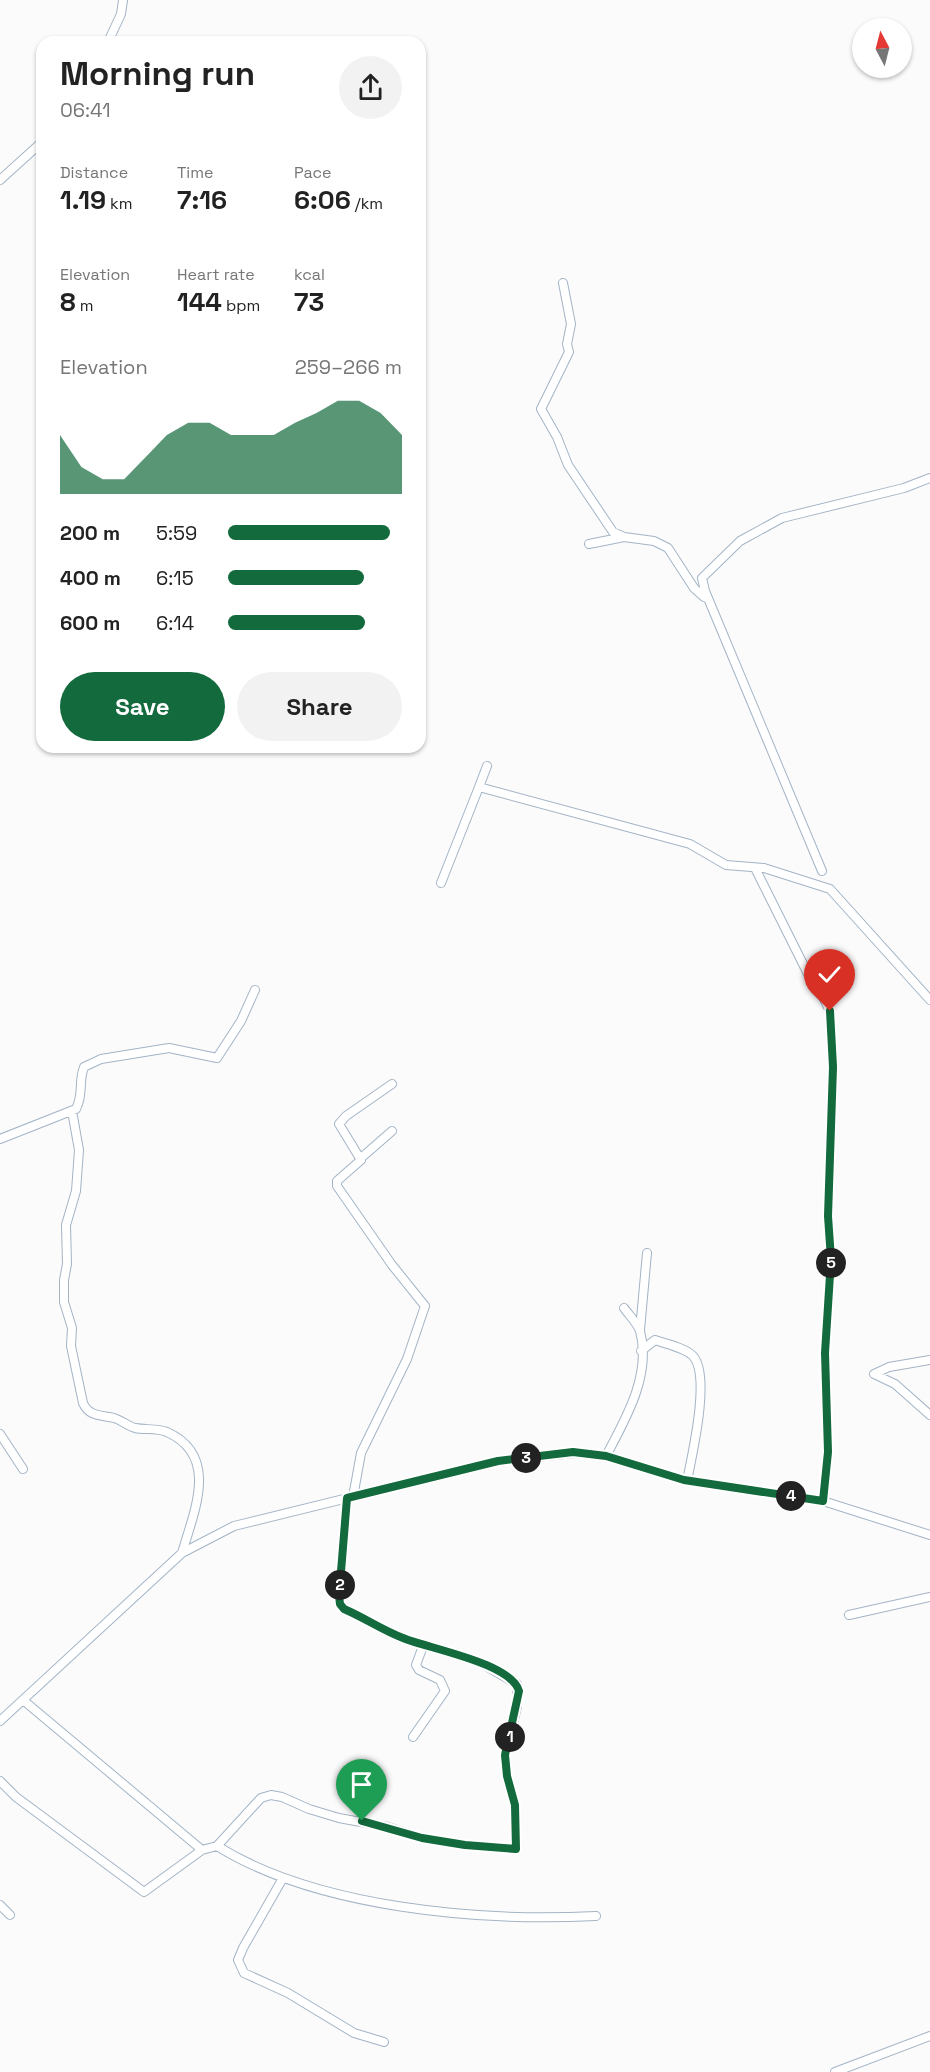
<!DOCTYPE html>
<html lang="en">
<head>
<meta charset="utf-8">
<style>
  body { margin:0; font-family:"Space Grotesk",sans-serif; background:#f2f2f2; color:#222; height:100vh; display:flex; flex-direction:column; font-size:22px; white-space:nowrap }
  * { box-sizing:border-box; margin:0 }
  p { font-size:20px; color:#767676 }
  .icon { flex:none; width:33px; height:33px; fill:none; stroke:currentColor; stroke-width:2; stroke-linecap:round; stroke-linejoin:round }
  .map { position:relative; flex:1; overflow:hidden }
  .details { position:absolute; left:36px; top:36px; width:390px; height:717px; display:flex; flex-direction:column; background:#fff; border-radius:18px; box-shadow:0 2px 4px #0004 }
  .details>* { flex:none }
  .needle { width:39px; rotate:353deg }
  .buttons { position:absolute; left:852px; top:18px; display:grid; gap:12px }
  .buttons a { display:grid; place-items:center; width:60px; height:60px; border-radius:50%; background:#fff; box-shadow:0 2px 4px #0004; font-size:30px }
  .pin { position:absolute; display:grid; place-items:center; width:51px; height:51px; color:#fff; margin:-62px -26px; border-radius:50% 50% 50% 0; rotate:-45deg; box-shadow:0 0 6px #0007 }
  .pin .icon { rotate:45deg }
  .km { position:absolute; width:30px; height:30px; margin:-15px; border-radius:50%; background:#222; color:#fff; font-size:16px; line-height:30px; text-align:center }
  .round { display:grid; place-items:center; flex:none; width:63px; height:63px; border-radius:32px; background:#f2f2f2 }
  .headline { display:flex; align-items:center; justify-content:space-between; height:102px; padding:0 24px }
  h1 { font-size:33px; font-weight:700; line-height:45px }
  .stats { display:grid; grid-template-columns:repeat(3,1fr); gap:9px; height:102px; padding:6px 24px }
  .stats div { display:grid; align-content:center }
  .stats b { font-size:26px; font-weight:700 }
  .stats small { font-size:16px; font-weight:400 }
  .stats p { font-size:16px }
  .chart { height:168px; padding:12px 24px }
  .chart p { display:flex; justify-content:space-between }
  .chart svg { width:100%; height:108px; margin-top:6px; fill:#136a3c; opacity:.7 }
  .primary-button { display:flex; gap:12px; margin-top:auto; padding:12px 24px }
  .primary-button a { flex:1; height:69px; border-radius:36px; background:#136a3c; color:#fff; font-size:24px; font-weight:700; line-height:69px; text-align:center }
  .primary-button a+a { background:#f2f2f2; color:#222 }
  ul { padding:0 24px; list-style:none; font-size:20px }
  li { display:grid; grid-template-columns:96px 72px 1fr; align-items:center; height:45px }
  li i { height:15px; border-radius:8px; background:#136a3c }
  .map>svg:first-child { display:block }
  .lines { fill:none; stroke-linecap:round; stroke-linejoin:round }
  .street-casing { stroke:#a3b4c5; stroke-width:10 }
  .street { stroke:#fff; stroke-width:8 }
  .route-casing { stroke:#fff; stroke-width:12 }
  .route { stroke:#136a3c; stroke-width:8 }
</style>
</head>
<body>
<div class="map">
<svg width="930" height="2072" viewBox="0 0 930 2072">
  <rect width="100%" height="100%" fill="#fbfbfb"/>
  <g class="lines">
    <g class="street-casing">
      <path id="street" d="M108,42L121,14L123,0
        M0,180L42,142
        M563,283L571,324L567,344L569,352L541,409L557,437L568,465L613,532L624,537
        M589,544L624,537L654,541L668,548L694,588L704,597L705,593
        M487,766L479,787L690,844L726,865L764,868L830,889L930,1000
        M755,868L816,990L823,997L830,1011L833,1067L828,1216L831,1259L825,1353L828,1452L823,1501
        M822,871L705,591L702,578L740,541L782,518L904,488L930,478
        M441,883L479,787
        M72,1111L79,1150L76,1191L66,1225L67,1264L64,1280V1302L72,1328L71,1346L83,1403C89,1417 102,1415 114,1418C121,1420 128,1426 135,1428C145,1430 157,1428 167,1432C220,1456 194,1511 182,1553
        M0,1139L76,1109C84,1094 78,1082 84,1067L101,1059L169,1048L217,1058L241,1021L255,990
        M361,1158L392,1131
        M640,1330L647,1253
        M641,1351L655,1340C666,1344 686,1348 693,1356C711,1376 692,1455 687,1481
        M930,1360L889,1367L874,1374L895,1384L930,1415
        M0,1434L23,1469
        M606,1456C625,1420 652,1375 640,1331C638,1324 629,1315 624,1308
        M353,1497L361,1453L407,1359L425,1306L392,1265L337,1186V1181L361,1160L339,1124L346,1116L392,1084
        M849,1615L930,1597
        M23,1700L202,1850L217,1846L261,1798L271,1795L282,1797L309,1809L339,1818L388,1827L422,1838L465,1845L516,1849L515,1805L507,1776L505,1755L517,1707V1684L479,1662L401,1638L344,1609L340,1604L339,1595L347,1498
        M0,1721L182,1553L234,1526L498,1461L573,1453L606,1456L684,1480L823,1501L930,1535
        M413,1737L445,1691L440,1680L419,1670L416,1665L423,1646
        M0,1781L16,1797L144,1892L202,1850
        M217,1846C317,1908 480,1922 596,1916
        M283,1878L243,1948L238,1960L244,1973L288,1993L354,2033L384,2042
        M0,1905L10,1915
        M835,2072L930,2036"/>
    </g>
    <use href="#street" class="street"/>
  </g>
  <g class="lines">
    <g class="route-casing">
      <path id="route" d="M362,1821L422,1838L465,1845L516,1849L515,1805L507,1776L505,1755L519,1691C511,1663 430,1649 403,1638C382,1630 365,1618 344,1609L340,1604L339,1596L347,1498L498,1461L573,1452L606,1456L684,1480L823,1501L828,1452L825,1353L831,1259L828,1216L833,1067L830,1011"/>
    </g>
    <use href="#route" class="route"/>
  </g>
</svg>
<div class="buttons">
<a><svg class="needle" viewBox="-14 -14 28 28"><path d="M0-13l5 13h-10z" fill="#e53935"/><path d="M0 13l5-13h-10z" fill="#767676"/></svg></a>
</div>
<div class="pin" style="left:362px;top:1821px;background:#1e9e55"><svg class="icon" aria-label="arrive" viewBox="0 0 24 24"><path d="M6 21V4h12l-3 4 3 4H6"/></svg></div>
<div class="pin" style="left:830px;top:1011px;background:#d93025"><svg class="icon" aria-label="check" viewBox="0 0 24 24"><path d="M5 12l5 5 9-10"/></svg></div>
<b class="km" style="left:510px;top:1737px">1</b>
<b class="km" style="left:340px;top:1585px">2</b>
<b class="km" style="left:526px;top:1458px">3</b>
<b class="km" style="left:791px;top:1496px">4</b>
<b class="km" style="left:831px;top:1263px">5</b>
<section class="details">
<div class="headline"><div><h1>Morning run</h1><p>06:41</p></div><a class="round"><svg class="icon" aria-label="share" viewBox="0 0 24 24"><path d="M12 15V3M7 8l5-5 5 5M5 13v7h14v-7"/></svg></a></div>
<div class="stats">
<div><p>Distance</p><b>1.19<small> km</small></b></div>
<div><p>Time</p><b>7:16</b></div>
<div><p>Pace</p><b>6:06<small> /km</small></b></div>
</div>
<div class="stats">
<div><p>Elevation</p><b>8<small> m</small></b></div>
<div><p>Heart rate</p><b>144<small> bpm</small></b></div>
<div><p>kcal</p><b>73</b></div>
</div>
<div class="chart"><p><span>Elevation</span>259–266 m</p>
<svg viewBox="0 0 160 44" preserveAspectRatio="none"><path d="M0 44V20L10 33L20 38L30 38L40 29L50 20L60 15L70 15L80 20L90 20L100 20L110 15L120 11L130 6L140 6L150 11L160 20V44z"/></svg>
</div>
<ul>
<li><b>200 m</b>5:59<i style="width:93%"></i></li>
<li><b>400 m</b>6:15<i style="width:78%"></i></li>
<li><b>600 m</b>6:14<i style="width:79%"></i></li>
</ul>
<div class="primary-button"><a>Save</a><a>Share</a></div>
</section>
</div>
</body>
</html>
